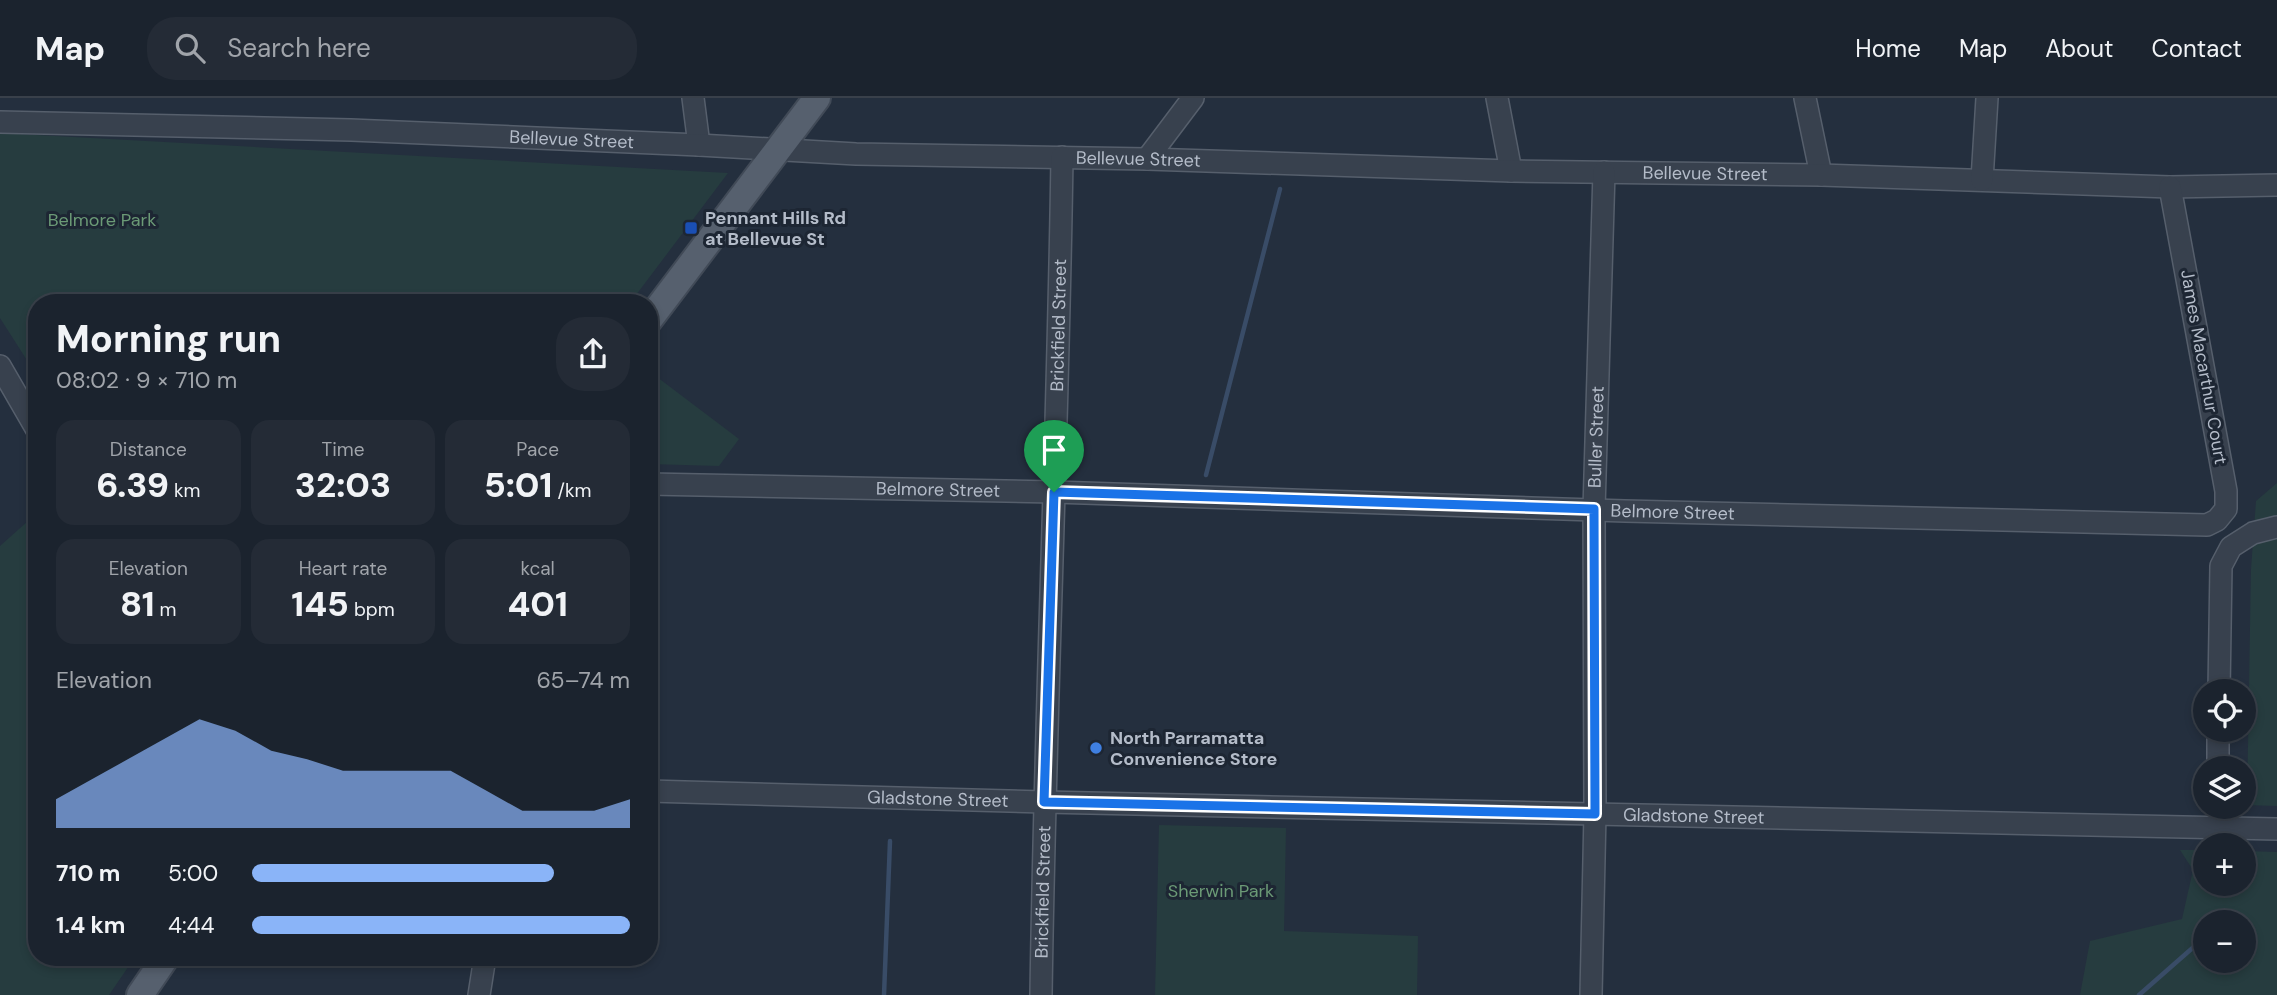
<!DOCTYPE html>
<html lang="en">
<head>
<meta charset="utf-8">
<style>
  body { margin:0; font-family:"DM Sans",sans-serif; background:#242b36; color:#f1f3f6; height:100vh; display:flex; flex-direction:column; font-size:26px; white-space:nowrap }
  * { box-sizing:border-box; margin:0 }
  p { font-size:23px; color:#a0a4aa }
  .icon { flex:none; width:38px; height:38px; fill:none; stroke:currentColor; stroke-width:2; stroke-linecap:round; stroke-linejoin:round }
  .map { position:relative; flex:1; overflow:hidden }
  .panel { position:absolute; left:28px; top:196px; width:630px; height:672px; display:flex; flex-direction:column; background:#1b232e; border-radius:28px; box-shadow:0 4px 10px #0003,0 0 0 2px #39404a }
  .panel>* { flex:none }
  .buttons { position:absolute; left:2193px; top:581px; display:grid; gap:14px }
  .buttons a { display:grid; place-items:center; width:63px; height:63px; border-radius:50%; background:#1b232e; box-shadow:0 4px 10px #0003,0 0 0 2px #39404a; font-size:35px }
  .pin { position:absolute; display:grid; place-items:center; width:60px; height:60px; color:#fff; margin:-72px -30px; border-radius:50% 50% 50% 0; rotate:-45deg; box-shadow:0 0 7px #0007 }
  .pin .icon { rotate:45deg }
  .round { display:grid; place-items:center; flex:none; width:74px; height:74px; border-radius:28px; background:#242b36 }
  .overview { display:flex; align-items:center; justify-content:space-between; height:119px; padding:0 28px }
  h1 { font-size:38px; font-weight:800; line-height:52px }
  .stats { display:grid; grid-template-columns:repeat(3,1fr); gap:10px; height:119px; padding:7px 28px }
  .stats div { display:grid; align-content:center; border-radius:18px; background:#242b36; text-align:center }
  .stats b { font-size:35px; font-weight:800 }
  .stats small { font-size:19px; font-weight:400 }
  .stats p { font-size:19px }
  .chart { height:196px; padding:14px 28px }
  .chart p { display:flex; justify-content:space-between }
  .chart svg { width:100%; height:126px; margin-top:7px; fill:#8ab4f8; opacity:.7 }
  ul { padding:0 28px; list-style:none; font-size:23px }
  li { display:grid; grid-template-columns:112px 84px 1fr; align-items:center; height:52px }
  li i { height:18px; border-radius:9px; background:#8ab4f8 }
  header { display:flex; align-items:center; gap:42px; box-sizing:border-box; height:98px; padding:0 35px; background:#1b232e; border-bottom:2px solid #39404a }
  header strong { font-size:33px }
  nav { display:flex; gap:38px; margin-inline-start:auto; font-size:24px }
  .search { width:490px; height:63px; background:#242b36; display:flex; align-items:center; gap:18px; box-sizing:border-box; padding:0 24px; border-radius:28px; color:#a0a4aa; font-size:26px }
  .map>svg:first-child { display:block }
  .green { fill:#263c3f; fill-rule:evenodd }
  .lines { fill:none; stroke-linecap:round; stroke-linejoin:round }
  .stream { stroke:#394c67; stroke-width:4.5 }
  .minor-casing { stroke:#565f6c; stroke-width:24 }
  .major-casing { stroke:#414a57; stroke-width:30 }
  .minor { stroke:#38414e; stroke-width:21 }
  .major { stroke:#56606e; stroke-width:26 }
  .route-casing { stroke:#fff; stroke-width:14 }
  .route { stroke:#1a73e8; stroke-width:9 }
  .transit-dot { fill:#1a4fb4; stroke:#1d2633; stroke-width:2.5 }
  .shop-dot { fill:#3f7fe0; stroke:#1d2633; stroke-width:2.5 }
  .labels { text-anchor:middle; stroke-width:6; stroke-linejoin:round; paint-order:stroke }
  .street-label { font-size:18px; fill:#b4bcc9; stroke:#1d2633 }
  .poi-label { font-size:18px; font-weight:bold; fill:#b4bcc9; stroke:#1d2633; text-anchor:start }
  .park-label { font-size:18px; fill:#6b9a76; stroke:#1d2633 }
</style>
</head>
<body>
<header>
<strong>Map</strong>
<div class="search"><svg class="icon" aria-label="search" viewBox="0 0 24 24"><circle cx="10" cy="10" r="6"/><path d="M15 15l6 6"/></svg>Search here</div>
<nav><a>Home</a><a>Map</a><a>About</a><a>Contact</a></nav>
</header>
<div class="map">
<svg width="2277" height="897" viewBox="0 0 2277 897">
  <rect width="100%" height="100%" fill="#242f3e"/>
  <path class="green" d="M0,35L728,75L630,205H37V278L0,220Z
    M649,273L739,341L719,368L649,366Z
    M2277,385V708L2247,707L2251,471L2256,403Z
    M37,415V859H135L109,897H0V448Z
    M1159,727L1286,730L1284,833L1418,838L1417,897H1155Z
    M2180,752H2205V786H2244V753L2277,754V897H2080L2090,843L2182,821L2193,772ZM2244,824V863H2205V824Z"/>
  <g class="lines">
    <path class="stream" d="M1206,377L1280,91
      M884,897L890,743
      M2139,897L2205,839"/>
    <g class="minor-casing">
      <g id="minor">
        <path d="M693,0L699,47"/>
        <path d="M1497,0L1511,73"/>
        <path d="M1805,0L1821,77"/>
        <path id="s1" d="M0,24L351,32L699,47L856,56L1147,61L1511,73L1821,77L2170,89L2277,87"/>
        <path d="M1147,61L1193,0"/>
        <path d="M1982,82L1987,0"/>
        <path d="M0,268L37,332"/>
        <path id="s2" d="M649,386L1054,394L1625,413L2207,427L2217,422L2226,411V393L2170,89"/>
        <path d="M2219,593L2221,468L2231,449L2253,435L2277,429"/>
        <path d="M2218,670V632"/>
        <path id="s3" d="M649,693L1044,704L2277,731"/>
        <path d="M479,897L485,859"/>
        <path id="s4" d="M1041,897C1045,618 1058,339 1062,59"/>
        <path id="s5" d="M1591,897L1595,715L1594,411L1604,74"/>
      </g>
    </g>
    <g class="major-casing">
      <path id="major" d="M649,222L817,0
        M140,897L166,859"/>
    </g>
    <use href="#minor" class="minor"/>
    <use href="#major" class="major"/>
  </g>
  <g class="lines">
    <g class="route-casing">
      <path id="route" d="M1054,394L1594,411L1595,716L1044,704Z"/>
    </g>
    <use href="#route" class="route"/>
  </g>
  <rect class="transit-dot" x="684" y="123" width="14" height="14" rx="3.5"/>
  <circle class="shop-dot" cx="1096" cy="650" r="7"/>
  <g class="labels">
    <g class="street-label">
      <text dy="6" stroke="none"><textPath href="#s1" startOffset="572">Bellevue Street</textPath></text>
      <text dy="6" stroke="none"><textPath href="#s1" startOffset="1139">Bellevue Street</textPath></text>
      <text dy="6" stroke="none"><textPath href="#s1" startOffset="1706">Bellevue Street</textPath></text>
      <text dy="6" stroke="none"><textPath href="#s4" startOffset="670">Brickfield Street</textPath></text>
      <text transform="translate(2204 269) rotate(80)" y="6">James Macarthur Court</text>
      <text dy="6" stroke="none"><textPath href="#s5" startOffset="558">Buller Street</textPath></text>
      <text dy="6" stroke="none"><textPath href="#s2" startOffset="289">Belmore Street</textPath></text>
      <text dy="6" stroke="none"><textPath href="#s2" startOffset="1024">Belmore Street</textPath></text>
      <text dy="6" stroke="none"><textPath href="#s3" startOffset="289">Gladstone Street</textPath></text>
      <text dy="6" stroke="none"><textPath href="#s3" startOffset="1045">Gladstone Street</textPath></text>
      <text dy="6" stroke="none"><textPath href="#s4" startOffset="103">Brickfield Street</textPath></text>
    </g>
    <g class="poi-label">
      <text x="705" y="126">Pennant Hills Rd<tspan x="705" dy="21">at Bellevue St</tspan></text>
      <text x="1110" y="646">North Parramatta<tspan x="1110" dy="21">Convenience Store</tspan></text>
    </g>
    <g class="park-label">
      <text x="102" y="128">Belmore Park</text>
      <text x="1221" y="799">Sherwin Park</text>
    </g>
  </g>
</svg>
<div class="buttons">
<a><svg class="icon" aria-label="locate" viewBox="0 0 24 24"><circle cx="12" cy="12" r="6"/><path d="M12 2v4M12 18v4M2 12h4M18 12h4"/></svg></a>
<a><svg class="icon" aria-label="layers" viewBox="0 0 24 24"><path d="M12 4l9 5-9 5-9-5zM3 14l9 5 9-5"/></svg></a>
<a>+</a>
<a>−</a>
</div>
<div class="pin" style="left:1054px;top:394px;background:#1e9e55"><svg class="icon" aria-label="arrive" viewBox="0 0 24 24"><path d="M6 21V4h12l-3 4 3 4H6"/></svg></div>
<section class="panel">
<div class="overview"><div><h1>Morning run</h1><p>08:02 · 9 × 710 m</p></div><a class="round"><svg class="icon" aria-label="share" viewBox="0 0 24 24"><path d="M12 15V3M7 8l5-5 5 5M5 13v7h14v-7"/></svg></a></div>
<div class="stats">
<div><p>Distance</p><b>6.39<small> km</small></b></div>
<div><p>Time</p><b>32:03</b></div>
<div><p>Pace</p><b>5:01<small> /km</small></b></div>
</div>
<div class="stats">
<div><p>Elevation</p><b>81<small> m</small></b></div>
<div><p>Heart rate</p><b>145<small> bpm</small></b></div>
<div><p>kcal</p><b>401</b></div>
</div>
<div class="chart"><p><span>Elevation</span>65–74 m</p>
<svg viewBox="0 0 160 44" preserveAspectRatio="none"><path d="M0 44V34L10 27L20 20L30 13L40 6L50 10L60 17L70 20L80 24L90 24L100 24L110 24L120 31L130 38L140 38L150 38L160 34V44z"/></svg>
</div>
<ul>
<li><b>710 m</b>5:00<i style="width:80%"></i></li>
<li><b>1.4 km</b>4:44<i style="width:100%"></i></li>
</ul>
</section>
</div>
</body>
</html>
